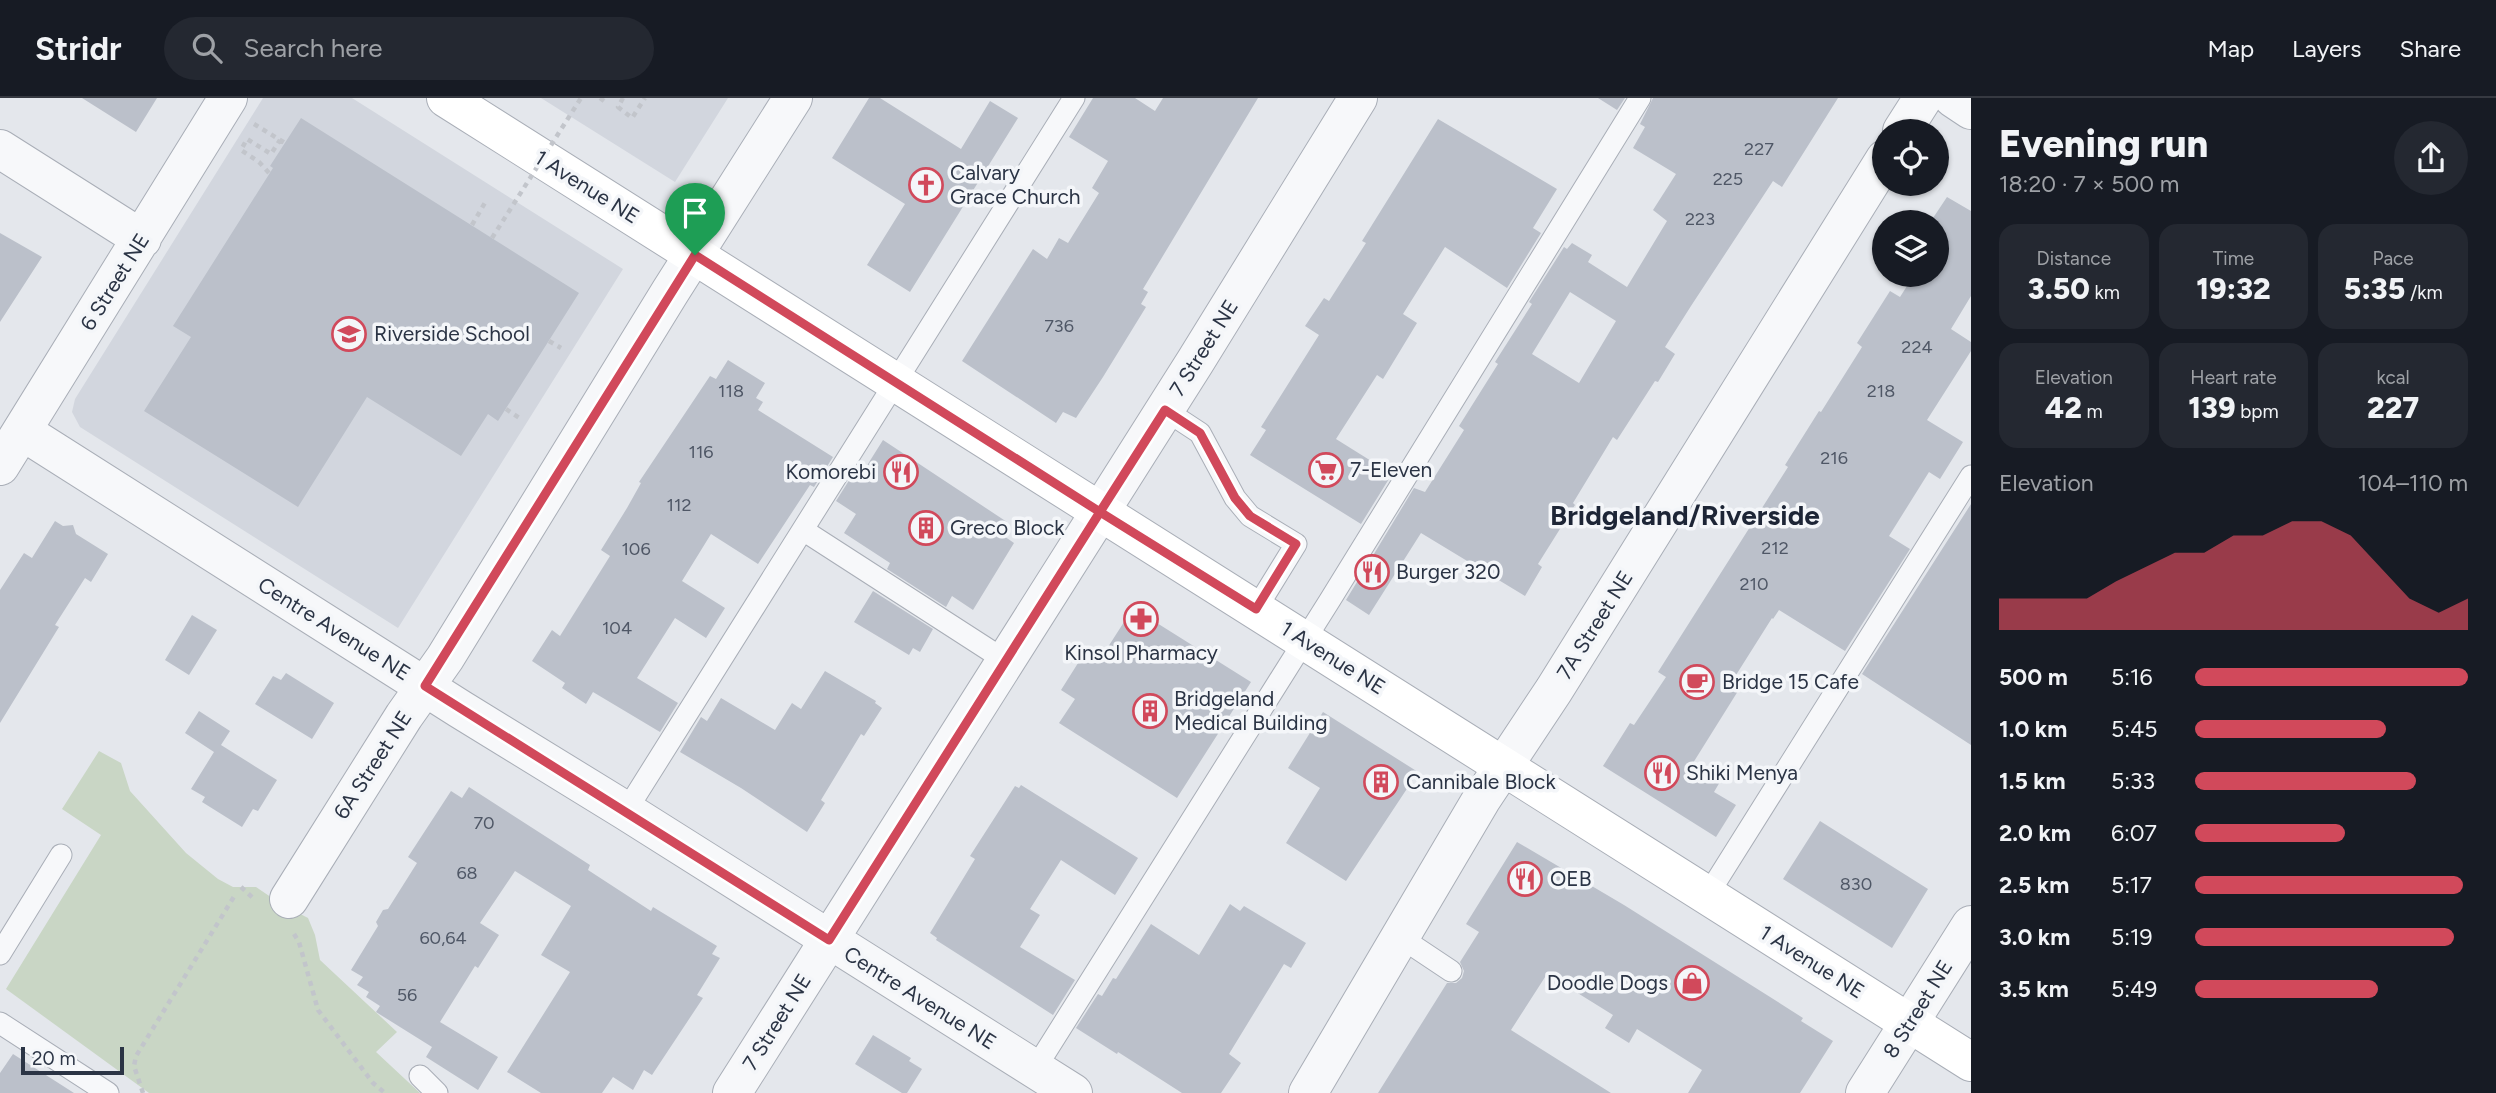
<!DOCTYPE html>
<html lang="en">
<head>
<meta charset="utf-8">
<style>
  body { margin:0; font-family:Figtree,sans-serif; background:#242831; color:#f1f3f6; height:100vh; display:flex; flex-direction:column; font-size:26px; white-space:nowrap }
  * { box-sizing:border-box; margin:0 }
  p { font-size:23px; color:#9ea1a6 }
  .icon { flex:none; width:38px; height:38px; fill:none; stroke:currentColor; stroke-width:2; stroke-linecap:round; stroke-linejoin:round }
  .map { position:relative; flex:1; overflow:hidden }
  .sheet { display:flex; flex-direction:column; background:#171b24; width:525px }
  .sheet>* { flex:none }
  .controls { position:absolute; left:1872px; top:21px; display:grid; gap:14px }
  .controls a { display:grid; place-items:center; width:77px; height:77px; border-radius:50%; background:#171b24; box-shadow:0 2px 5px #0004; font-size:35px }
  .scale { position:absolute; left:21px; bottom:18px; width:103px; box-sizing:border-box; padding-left:7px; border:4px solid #2b3445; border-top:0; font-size:19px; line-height:24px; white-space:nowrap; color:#2b3445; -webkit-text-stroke:5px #f4f6f9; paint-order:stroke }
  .pin { position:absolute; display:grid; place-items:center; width:60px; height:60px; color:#fff; margin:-72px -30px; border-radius:50% 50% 50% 0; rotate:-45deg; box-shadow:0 0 7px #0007 }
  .pin .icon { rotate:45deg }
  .round { display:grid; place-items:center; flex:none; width:74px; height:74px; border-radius:37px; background:#242831 }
  .headline { display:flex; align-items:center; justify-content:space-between; height:119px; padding:0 28px }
  h1 { font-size:38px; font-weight:800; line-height:52px }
  .figures { display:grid; grid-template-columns:repeat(3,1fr); gap:10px; height:119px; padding:7px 28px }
  .figures div { display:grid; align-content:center; border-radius:18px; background:#242831; text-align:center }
  .figures b { font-size:30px; font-weight:800 }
  .figures small { font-size:19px; font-weight:400 }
  .figures p { font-size:19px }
  .chart { height:196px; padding:14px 28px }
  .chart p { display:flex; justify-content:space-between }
  .chart svg { width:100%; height:126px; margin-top:7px; fill:#d1495b; opacity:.7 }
  ul { padding:0 28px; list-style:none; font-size:23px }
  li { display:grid; grid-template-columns:112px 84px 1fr; align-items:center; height:52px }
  li i { height:18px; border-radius:9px; background:#d1495b }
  header { display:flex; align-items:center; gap:42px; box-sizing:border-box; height:98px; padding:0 35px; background:#171b24; border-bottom:2px solid #363941 }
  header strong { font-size:33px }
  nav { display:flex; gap:38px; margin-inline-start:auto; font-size:24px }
  .search { width:490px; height:63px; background:#242831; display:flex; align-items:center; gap:18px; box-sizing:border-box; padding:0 24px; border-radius:38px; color:#9ea1a6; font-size:26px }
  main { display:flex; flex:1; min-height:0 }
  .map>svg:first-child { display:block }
  .built { fill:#d2d6de }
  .green { fill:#c9d6c5 }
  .building { fill:#bbc0ca; fill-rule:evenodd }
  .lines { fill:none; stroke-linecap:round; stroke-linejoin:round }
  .lane-casing { stroke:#a9aeb7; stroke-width:23 }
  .street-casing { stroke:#a9aeb7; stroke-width:40 }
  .secondary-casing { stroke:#a9aeb7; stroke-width:40 }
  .path { stroke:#c2c5cb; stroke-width:4.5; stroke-dasharray:5 5; stroke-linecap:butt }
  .lane { stroke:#f7f8fa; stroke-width:21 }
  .street { stroke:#f7f8fa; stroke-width:38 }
  .secondary { stroke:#fff; stroke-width:38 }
  .path-bridge { stroke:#c2c5cb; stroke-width:4.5; stroke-dasharray:5 5; stroke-linecap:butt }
  .route-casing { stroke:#fff; stroke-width:14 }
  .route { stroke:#d1495b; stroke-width:9 }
  .labels { text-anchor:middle; stroke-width:7; stroke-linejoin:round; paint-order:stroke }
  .number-label { font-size:18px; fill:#4f5766 }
  .poi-label { font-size:21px; fill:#2b3445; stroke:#f4f6f9; text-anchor:start }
  .street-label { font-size:21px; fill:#2b3445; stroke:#f4f6f9 }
  .district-label { font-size:28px; font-weight:bold; fill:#1d2536; stroke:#f4f6f9 }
</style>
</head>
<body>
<header>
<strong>Stridr</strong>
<div class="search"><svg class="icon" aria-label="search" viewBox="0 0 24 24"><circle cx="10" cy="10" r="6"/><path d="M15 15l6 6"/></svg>Search here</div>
<nav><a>Map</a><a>Layers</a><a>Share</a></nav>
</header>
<main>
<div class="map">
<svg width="1971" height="995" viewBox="0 0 1971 995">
  <rect width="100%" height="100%" fill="#e4e7ec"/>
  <path class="built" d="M263,0H352L623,171L398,530L80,329L72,314L75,301Z
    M541,0H728L675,84Z"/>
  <path class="green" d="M99,653L121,665L130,693L186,755L218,781L233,789H256L281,806L308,820L315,837L320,862L397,934L376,954L420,995H149L6,891L101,737L62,711Z"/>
  <path class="building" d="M82,0H157L136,34Z
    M869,0H880L961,51L990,3L1018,20L910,194L867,167L905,106L832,60Z
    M1093,0H1135L1155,13L1163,0H1258L1143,191L1148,194L1141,206L1146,209L1103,279L1076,320L1063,314L1056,325L962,263L1033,151L1047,161L1059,140L1068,145L1099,95L1092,90L1108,63L1069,39Z
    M1598,0H1625L1617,12Z
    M1653,0H1838L1782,89L1773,83L1691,208L1665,249L1675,256L1658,284L1655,283L1617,342L1613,339L1573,405L1575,407L1538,466L1542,469L1525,498L1421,435L1369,517L1346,502L1414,390L1425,394L1464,332L1459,328L1498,266L1495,264L1532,206L1529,204L1564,149L1567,151L1572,145L1592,157L1588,164L1627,189L1667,123L1653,112L1676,76L1633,50L1645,29L1640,26ZM1570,194L1616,223L1579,285L1532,256Z
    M301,20L579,195L498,323L488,316L461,358L367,299L298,409L144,313L191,239L173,228L273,70L270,68Z
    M1438,21L1557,91L1533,130L1541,135L1507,190L1445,149L1403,216L1417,225L1383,281L1377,277L1336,341L1392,376L1361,426L1250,357L1266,332L1261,329L1319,237L1305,228L1324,200L1329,203L1366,145L1362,143Z
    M1947,99L1971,113V198L1951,231L1971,244V253L1927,322L1963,344L1940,381L1929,374L1889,438L1910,451L1845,553L1779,512L1773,521L1772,520L1731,585L1738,589V593L1693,665L1721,682L1714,694L1736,707L1716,739L1603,668L1630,625L1634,627L1666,579L1658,574L1788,369L1785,367L1819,313L1821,314L1862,249L1857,245L1890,193L1900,199L1914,177H1937V124L1931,123Z
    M0,135L42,159L0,224Z
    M728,262L765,285L756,300L763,304L758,312L833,359L814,389L810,387L758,466L711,436L682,483L725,510L706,540L675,520L637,580L678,605L660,634L593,594L586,606L562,590L565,585L532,563L552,532L560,538L610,458L601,452L627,410L641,385L639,384L710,278L716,281Z
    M883,342L1007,424L1001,436L1014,445L973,512L952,498L946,509L887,471L890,465L844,435L856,416L836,403L855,373L861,377Z
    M1971,406V647L1862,576Z
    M55,423L63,428L73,427L76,436L108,456L91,484L85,480L55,527L59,529L0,625V492L24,455L32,460Z
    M873,493L933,531L920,554L913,550L909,557L854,524Z
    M1133,510L1251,584L1177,700L1059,625L1075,601L1061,592L1085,554L1099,563Z
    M192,517L217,532L189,577L165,562Z
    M825,573L876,603L875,605L882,610L864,638L861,636L821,702L825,705L807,734L741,690L680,654L701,619L707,623L721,600L775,632L792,605L801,611Z
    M286,575L334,605L312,641L255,606L273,578L281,582Z
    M199,613L230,633L221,647L277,682L258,713L253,711L242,729L202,704L205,699L191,691L214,654L185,635Z
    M1323,614L1418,674L1346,783L1286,745L1320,690L1288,670Z
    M1021,687L1138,760L1115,797L1061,762L1030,811L1040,817L1020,849L1075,882L1053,917L936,842L937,840L930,835L975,761L970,758L1015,688L1019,690Z
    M469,689L590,767L588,772L651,813L653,809L717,848L712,856L720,860L697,897L703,900L652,977L644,972L633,992L613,979L602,995H541L507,974L570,874L541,857L571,808L515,773L480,825L499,837L478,870L475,868L440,924L498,959L478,992L426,959L432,949L376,914L380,908L366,899L369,894L357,887L363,879L351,872L378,828L376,824L383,812L388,811L417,765L408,759L451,693L462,700Z
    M1820,723L1928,791L1892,850L1783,781Z
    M1517,744L1624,807L1781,906L1803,920L1801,923L1833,943L1800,995H1688L1702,972L1637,931L1629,945L1605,930L1613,917L1547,876L1511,932L1611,995H1378L1447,885H1456L1462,880L1464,873L1460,864L1479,834L1466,826Z
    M1230,806L1240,813L1244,808L1306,845L1291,870L1284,866L1229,956L1241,965L1221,995H1182L1118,954L1117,956L1076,930L1098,896L1102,898L1113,880L1116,881L1151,826L1199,857Z
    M873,937L911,960L909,963L922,971L907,995H902L855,966Z
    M13,956L74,995H0V975Z"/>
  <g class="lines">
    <g class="lane-casing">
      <path id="lane" d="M1165,312L1200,335L1235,400L1250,418L1296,446L1256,511
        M803,432L1006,563
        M626,713L1074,0
        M1707,798L1971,378
        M1400,839L1451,873
        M0,856L61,757
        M0,925L108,995
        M1035,971L1330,502L1640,0
        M420,978L437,995"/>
    </g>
    <g class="street-casing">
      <path id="street" d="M1953,0L1971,12
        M1902,33L1923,0
        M0,51L142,141
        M22,333L460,611L626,713L1073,995
        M0,368L228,0
        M289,801L404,618L445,560L670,194L793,0
        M732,995L1195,264L1358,0
        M1308,995L1481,702L1554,592L1885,61
        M1865,995L1971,827"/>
    </g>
    <g class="secondary-casing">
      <path id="secondary" d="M446,0L1971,964"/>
    </g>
    <path class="path" d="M600,0L604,3L606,0
      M623,0L618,9L632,20L645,0
      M254,26L285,45
      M269,75L259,64L241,52L247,41L271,56L280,42
      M472,127L486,103
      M549,243L561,250
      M506,311L521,321
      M241,789L253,800
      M294,836L299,844L318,912L373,985L385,995
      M143,995L134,968L136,958L235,797"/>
    <use href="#lane" class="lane"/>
    <use href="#street" class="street"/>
    <use href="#secondary" class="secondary"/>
    <path class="path-bridge" d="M492,140L581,0"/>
  </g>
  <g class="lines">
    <g class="route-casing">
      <path id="route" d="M695,157L425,588L829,842L1100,414L1256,511L1296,446L1250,418L1235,400L1200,335L1165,312L1100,414L695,157"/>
    </g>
    <use href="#route" class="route"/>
  </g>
  <defs>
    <g id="church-ring" transform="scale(1.75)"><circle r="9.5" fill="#f4f6f9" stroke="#d1495b" stroke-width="1.5"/><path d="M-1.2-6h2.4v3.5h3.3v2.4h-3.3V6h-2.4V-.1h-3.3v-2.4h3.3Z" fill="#d1495b"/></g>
    <g id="school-ring" transform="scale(1.75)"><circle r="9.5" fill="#f4f6f9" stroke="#d1495b" stroke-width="1.5"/><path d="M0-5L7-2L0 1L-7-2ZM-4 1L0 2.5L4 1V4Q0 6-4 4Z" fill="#d1495b"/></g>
    <g id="supermarket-ring" transform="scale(1.75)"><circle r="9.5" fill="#f4f6f9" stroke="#d1495b" stroke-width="1.5"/><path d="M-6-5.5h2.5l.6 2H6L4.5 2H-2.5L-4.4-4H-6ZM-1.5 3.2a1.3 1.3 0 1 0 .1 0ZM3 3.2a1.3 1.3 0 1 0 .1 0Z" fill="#d1495b"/></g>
    <g id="restaurant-ring" transform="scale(1.75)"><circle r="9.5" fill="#f4f6f9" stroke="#d1495b" stroke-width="1.5"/><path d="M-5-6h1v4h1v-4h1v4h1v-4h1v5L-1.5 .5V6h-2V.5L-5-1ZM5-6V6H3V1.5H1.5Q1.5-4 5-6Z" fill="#d1495b"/></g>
    <g id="building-ring" transform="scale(1.75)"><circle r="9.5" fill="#f4f6f9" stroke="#d1495b" stroke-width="1.5"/><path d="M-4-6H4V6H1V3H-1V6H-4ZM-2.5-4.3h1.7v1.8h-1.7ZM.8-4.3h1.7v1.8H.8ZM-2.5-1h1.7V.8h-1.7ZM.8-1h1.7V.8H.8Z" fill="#d1495b"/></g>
    <g id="pharmacy-ring" transform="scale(1.75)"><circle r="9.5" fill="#f4f6f9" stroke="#d1495b" stroke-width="1.5"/><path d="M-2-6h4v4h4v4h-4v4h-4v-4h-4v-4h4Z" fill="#d1495b"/></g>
    <g id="cafe-ring" transform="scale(1.75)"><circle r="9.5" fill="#f4f6f9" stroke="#d1495b" stroke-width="1.5"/><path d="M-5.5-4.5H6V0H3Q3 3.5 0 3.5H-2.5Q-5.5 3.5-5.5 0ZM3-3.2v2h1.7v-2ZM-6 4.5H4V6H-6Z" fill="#d1495b"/></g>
    <g id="shop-ring" transform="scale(1.75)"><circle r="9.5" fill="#f4f6f9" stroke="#d1495b" stroke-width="1.5"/><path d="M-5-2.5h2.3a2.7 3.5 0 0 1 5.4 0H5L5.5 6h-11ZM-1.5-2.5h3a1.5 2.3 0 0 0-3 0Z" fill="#d1495b"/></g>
  </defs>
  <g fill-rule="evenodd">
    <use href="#church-ring" x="926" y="87"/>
    <use href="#school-ring" x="349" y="236"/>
    <use href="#supermarket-ring" x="1326" y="372"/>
    <use href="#restaurant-ring" x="901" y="374"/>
    <use href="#building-ring" x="926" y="430"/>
    <use href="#restaurant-ring" x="1372" y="474"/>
    <use href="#pharmacy-ring" x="1141" y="521"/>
    <use href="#cafe-ring" x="1697" y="584"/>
    <use href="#building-ring" x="1150" y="613"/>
    <use href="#restaurant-ring" x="1662" y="675"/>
    <use href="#building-ring" x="1381" y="684"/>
    <use href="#restaurant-ring" x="1525" y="781"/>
    <use href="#shop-ring" x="1692" y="885"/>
  </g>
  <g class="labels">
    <g class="number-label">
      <text x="1759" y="57">227</text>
      <text x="1728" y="87">225</text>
      <text x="1700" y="127">223</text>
      <text x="1059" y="234">736</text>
      <text x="1917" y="255">224</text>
      <text x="731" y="299">118</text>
      <text x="1881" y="299">218</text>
      <text x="701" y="360">116</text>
      <text x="1834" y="366">216</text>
      <text x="679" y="413">112</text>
      <text x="1775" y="456">212</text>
      <text x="636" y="457">106</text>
      <text x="1754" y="492">210</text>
      <text x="617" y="536">104</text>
      <text x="484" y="731">70</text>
      <text x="467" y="781">68</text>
      <text x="1856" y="792">830</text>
      <text x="443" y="846">60,64</text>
      <text x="407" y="903">56</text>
    </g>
    <g class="poi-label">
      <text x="950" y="82">Calvary<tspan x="950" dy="24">Grace Church</tspan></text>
      <text x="374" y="243">Riverside School</text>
      <text x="1350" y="379">7-Eleven</text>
      <text x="876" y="381" text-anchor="end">Komorebi</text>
      <text x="950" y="437">Greco Block</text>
      <text x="1396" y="481">Burger 320</text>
      <text x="1141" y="562" text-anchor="middle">Kinsol Pharmacy</text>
      <text x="1722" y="591">Bridge 15 Cafe</text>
      <text x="1174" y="608">Bridgeland<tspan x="1174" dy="24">Medical Building</tspan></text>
      <text x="1686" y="682">Shiki Menya</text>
      <text x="1406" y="691">Cannibale Block</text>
      <text x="1550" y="788">OEB</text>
      <text x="1668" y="892" text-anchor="end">Doodle Dogs</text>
    </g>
    <g class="street-label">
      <text transform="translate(587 89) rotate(32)" y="7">1 Avenue NE</text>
      <text transform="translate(115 184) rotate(-58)" y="7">6 Street NE</text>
      <text transform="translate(1204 250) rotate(-58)" y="7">7 Street NE</text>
      <text transform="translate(1595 527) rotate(-58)" y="7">7A Street NE</text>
      <text transform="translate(334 531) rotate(32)" y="7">Centre Avenue NE</text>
      <text transform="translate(1333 560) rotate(32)" y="7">1 Avenue NE</text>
      <text transform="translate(373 667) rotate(-57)" y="7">6A Street NE</text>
      <text transform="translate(1812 864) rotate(32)" y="7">1 Avenue NE</text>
      <text transform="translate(920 900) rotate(32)" y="7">Centre Avenue NE</text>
      <text transform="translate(1918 911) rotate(-58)" y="7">8 Street NE</text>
      <text transform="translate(777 924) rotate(-58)" y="7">7 Street NE</text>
    </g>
    <g class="district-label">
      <text x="1685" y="427">Bridgeland/Riverside</text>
    </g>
  </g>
</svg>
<div class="controls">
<a><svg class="icon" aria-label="locate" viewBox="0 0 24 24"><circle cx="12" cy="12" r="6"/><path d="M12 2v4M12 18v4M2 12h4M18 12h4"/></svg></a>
<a><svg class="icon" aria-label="layers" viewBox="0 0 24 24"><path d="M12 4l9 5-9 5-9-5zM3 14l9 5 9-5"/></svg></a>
</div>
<div class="scale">20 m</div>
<div class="pin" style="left:695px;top:157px;background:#1e9e55"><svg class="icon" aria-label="arrive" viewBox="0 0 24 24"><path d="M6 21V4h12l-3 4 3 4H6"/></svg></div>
</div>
<section class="sheet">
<div class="headline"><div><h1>Evening run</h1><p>18:20 · 7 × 500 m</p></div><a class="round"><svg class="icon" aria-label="share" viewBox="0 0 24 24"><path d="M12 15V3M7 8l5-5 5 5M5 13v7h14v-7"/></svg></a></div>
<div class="figures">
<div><p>Distance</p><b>3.50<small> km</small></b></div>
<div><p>Time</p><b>19:32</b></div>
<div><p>Pace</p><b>5:35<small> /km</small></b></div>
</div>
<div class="figures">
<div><p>Elevation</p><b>42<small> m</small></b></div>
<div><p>Heart rate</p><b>139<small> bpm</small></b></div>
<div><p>kcal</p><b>227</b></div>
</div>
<div class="chart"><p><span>Elevation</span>104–110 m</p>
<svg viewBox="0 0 160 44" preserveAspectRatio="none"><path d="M0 44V33L10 33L20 33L30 33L40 27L50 22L60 17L70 17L80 11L90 11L100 6L110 6L120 11L130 22L140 33L150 38L160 33V44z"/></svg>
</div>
<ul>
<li><b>500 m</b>5:16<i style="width:100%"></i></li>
<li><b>1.0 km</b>5:45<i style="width:70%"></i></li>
<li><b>1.5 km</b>5:33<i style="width:81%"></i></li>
<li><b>2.0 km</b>6:07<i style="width:55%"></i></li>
<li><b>2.5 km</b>5:17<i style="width:98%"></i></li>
<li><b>3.0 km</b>5:19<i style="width:95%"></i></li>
<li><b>3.5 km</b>5:49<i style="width:67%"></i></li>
</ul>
</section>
</main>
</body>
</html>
